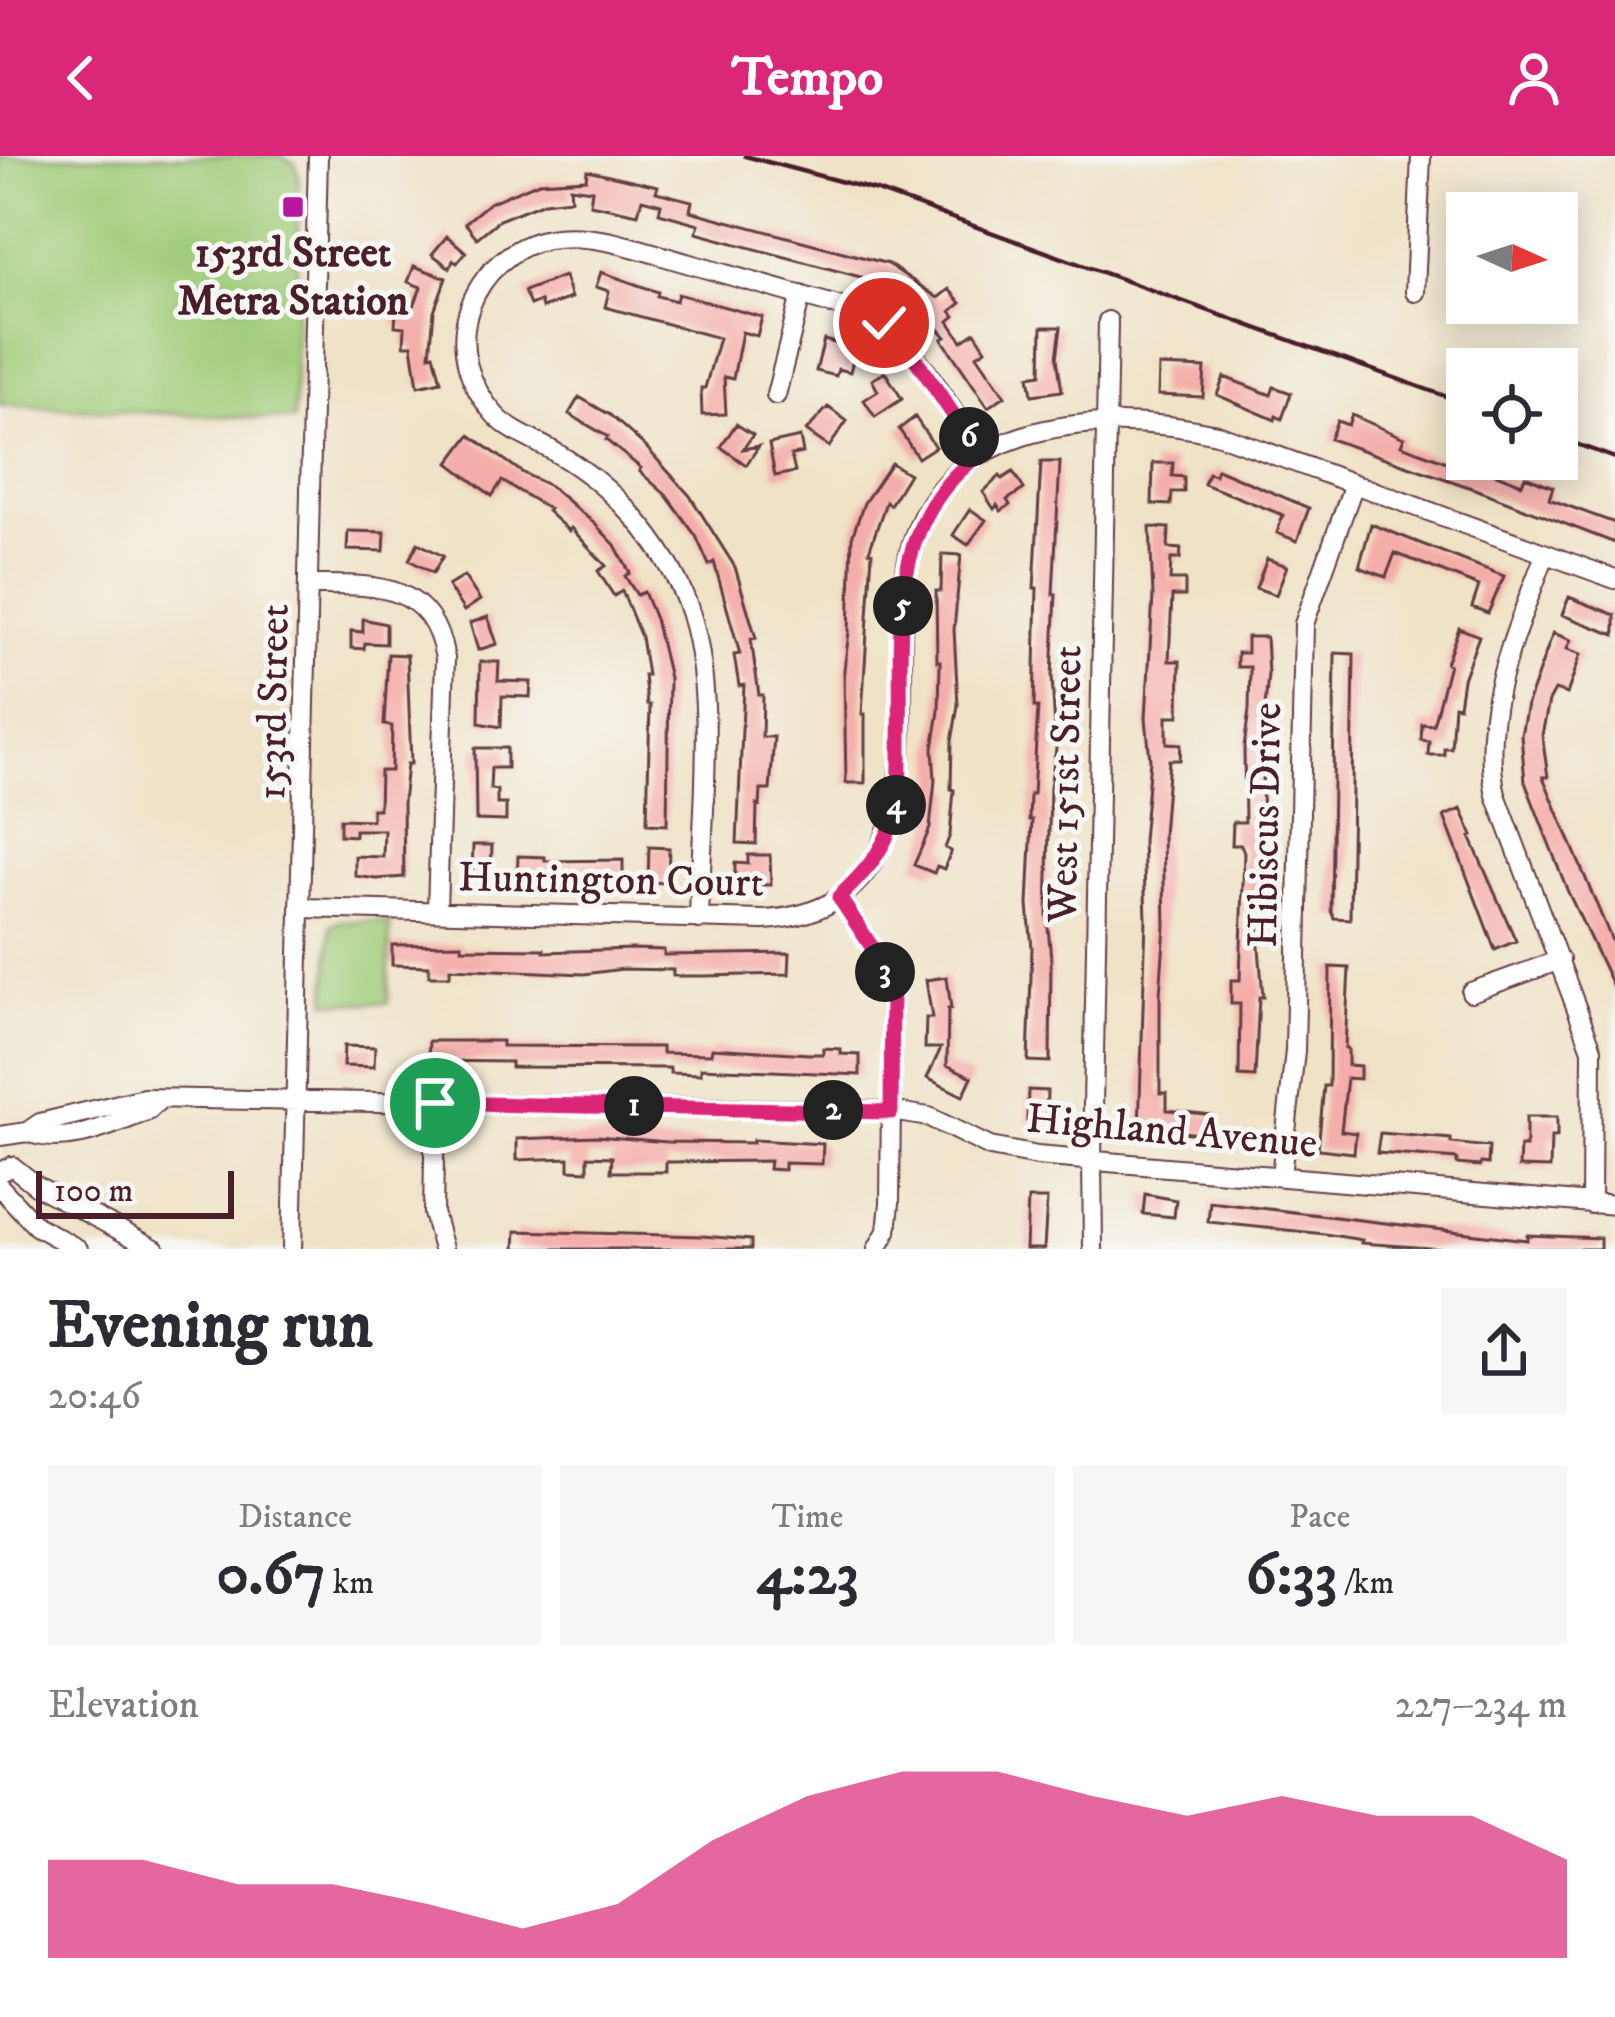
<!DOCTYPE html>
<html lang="en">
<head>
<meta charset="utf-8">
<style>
  body { margin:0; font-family:"IM FELL DW Pica",serif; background:#f7f7f7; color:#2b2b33; height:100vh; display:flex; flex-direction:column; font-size:45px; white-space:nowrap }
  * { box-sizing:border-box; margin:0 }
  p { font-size:39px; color:#7c7c81 }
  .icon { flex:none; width:66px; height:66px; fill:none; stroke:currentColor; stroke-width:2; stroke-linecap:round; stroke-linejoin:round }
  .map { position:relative; height:1093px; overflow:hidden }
  .sheet { display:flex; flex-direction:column; background:#fff; flex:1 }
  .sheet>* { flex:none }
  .needle { width:78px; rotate:93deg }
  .controls { position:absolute; left:1446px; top:36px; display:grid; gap:24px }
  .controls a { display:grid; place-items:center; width:132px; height:132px; border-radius:0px; background:#fff; box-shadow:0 6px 30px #0003; font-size:60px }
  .scale { position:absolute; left:36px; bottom:30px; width:198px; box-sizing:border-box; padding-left:12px; border:6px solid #4a1f2b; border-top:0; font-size:33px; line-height:42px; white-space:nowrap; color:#4a1f2b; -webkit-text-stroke:9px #f6f6f2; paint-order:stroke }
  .pin { position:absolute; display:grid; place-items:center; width:102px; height:102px; color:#fff; margin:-51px; border:6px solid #fff; border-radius:50%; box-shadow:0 3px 12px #0007 }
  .km { position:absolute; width:60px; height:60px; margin:-30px; border-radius:50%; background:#222; color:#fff; font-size:33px; line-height:60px; text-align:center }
  .round { display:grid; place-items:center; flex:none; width:126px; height:126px; border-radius:0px; background:#f7f7f7 }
  .headline { display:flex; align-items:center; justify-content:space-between; height:204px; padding:0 48px }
  h1 { font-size:66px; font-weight:800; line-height:90px }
  .figures { display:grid; grid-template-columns:repeat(3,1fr); gap:18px; height:204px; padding:12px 48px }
  .figures div { display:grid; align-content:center; border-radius:0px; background:#f7f7f7; text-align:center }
  .figures b { font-size:60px; font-weight:800 }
  .figures small { font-size:33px; font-weight:400 }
  .figures p { font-size:33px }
  .chart { height:336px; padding:24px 48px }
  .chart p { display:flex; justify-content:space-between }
  .chart svg { width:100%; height:216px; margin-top:12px; fill:#db2777; opacity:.7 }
  header { display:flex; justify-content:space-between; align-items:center; height:156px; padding:0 48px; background:#db2777; color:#fff; font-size:54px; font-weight:800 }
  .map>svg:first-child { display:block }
  .green { fill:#a0cc79; stroke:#757652; stroke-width:3 }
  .building { fill:#f4aeaa }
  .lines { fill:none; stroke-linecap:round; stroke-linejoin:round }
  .minor-casing { stroke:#633c42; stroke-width:22 }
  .minor { stroke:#fff; stroke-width:18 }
  .rail { stroke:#4a1f2b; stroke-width:4.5 }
  .route-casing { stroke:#fff; stroke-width:24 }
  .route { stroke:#db2777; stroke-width:15 }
  .poi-dot { fill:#b5179e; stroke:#f6f6f2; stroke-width:4.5 }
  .labels { text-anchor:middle; stroke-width:10; stroke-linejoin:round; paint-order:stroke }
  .poi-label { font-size:42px; font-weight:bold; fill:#4a1f2b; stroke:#f6f6f2 }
  .street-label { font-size:42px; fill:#4a1f2b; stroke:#f6f6f2 }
</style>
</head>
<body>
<header><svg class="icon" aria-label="back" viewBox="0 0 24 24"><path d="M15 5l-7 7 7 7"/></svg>Tempo<svg class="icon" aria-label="person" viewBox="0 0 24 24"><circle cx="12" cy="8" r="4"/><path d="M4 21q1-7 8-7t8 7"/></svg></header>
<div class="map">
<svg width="1615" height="1093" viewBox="0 0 1615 1093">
  <rect width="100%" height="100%" fill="#f6f6f2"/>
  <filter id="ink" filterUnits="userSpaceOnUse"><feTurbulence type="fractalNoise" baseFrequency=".00833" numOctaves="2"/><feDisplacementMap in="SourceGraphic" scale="24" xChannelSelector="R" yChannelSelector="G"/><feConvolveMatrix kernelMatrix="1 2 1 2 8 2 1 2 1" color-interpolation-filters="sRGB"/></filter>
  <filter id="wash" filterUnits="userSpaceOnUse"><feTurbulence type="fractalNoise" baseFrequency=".004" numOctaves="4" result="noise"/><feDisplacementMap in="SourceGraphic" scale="48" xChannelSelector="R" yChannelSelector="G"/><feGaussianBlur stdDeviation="2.7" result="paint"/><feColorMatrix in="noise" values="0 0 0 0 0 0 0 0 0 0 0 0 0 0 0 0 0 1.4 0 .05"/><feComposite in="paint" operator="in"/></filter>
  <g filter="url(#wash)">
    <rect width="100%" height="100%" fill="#efe2c6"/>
    <path class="green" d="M0,0H282L295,8L299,21L294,264L0,249Z
      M341,765L390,766L388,847L327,846L331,770Z"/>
    <g id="blocks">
      <path class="building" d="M587,14L658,30L656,36L692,45L690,55L888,108L938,142L949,133L961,147L951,155L955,160L949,165L962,185L975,176L986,193L977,199L1005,240L988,251L942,183L946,181L912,142L909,146L879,126L696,77L699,68L659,57L661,48L642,43L638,58L590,48L592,34L570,31L571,43L544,46L499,64L477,82L465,67L489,47L539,26L586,23Z
        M447,80L466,96L457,107L453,104L450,112L432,98Z
        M414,110L446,122L434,155L430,199L434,198L441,225L418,230L412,189H404L405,171L395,170L396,157L411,158L421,131L408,126Z
        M601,116L658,136L657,140L676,145L678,138L762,161L757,180L742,176L733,223L724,221L726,258L702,259L701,232H705L719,182L605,151L609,135L596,131Z
        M564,120L571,142L542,152L540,145L530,149L524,135Z
        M1042,171H1061L1057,202L1062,235L1032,239L1029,220L1041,218Z
        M824,184L856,193L850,216L838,213L836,220L816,215Z
        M1159,210L1205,212L1203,241L1158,239Z
        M885,216L902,243L875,261L864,244L878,235L872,224Z
        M1224,221L1271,239L1274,231L1291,237L1282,263L1276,260L1275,264L1217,239Z
        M579,241L610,259L646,291L690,340L735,411L756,482L751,483L759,539H763L762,581H774L770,634H761L760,650L757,649L756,688L737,687L744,529L739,530L734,499L740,498L714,406L709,409L696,380L666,339L639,315L641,312L606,284L608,281L569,258Z
        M828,251L847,265L829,291L806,275Z
        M1352,259L1404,282L1401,289L1444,305L1485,317L1486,314L1522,328L1525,320L1553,331L1549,343L1615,367V387L1472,332L1330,283L1337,265L1348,269Z
        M915,261L935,291L918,302L899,273Z
        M736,268L753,279L743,293L759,290L746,309L721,291Z
        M470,279L523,317L550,330L594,367L615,389L630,417L625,420L637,439L644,436L655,463L669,522L667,669L647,668L650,549H647L644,519H647L641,481L622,435L614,440L598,415L606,410L571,372L569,375L547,355L549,353L502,325L492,340L449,307Z
        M800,281L803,297L791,299L795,316L775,320L769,288Z
        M1041,306H1060L1053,438H1056L1052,520L1056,593L1050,631L1047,761L1051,802L1050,906L1028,905L1032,792L1028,749L1032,664H1029L1030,638H1033L1038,551H1034L1037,432H1034Z
        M891,307L909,318L890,349L886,346L869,395L872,396L862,558H865V627H846L844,514L849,476L852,381L864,347Z
        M1153,307H1173L1172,320L1184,321V336H1172L1171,349L1152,348Z
        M1217,313L1309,352L1297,385L1277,377L1283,359L1204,328L1208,317L1215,319Z
        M1013,316L1024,333L1007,344L1010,349L1001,355L997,349L994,353L983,336L1000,320L1002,323Z
        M970,353L986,364L968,389L953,379Z
        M1371,368L1504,420L1488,457L1472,451L1479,430L1395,397L1386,421L1359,411Z
        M1150,371L1169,372L1168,392L1181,393L1180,403H1171L1170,424H1185V440H1172L1169,505H1180L1179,560H1167V587L1181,588L1180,604H1169L1163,679L1165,770L1160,839V937H1167V954L1213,959L1211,976L1205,978L1139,973L1146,763L1143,685L1150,604L1146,562L1153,440Z
        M348,375L385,376L384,395L347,394Z
        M418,387L443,400L433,417L409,404Z
        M942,398L961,399L954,474L958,549L952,586L951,633L954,634L950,679L945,692L951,695L944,713L937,710L934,717L914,709L930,672L935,624L933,593L939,555L940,505H937L936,435H941Z
        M1267,403L1287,410L1276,439L1256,432Z
        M464,420L480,444L464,455L448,430Z
        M1569,441L1615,459V479L1562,459Z
        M488,461L497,488L478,494L470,467Z
        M363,463L386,468V488L365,487L364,493L351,492V475L363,476Z
        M1459,472L1479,480L1463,523L1459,550L1454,549L1451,592H1444V599H1428L1429,585L1421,584L1422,568L1433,569L1449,508L1446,507Z
        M1553,477L1571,484L1567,493L1581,498L1567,538L1555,534L1549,545L1542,579L1548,621H1543L1615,792V835L1568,736L1525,626L1521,579L1527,548Z
        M1247,481H1266L1268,518L1262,585L1263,735L1259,734L1258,779L1263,841H1259L1255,921L1239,920L1240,848H1231V824H1240L1244,696L1241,689H1232L1233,666H1245L1244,592L1249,554L1250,511H1237V497H1247Z
        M1335,497L1354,498L1350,763L1334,762L1331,755Z
        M388,498L407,499L411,608H407L403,647L404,721L377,723L355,720V700L383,701L384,674H355V680L340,679V663L372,664V653H379L380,615H391L392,570L384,569Z
        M480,506H499L498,525L531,526L530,541L502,540L501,571L479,567Z
        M475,592H507V612H491L490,633L497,634V648H506V665L476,664Z
        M1461,653L1473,680L1470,681L1516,785L1495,794L1444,660Z
        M473,689H492L491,720H472Z
        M649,691L669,692L668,727L648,726Z
        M748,699H770L771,729L735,728V707L748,708Z
        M518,700L545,701V705L623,704V725L553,726V721L531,720V725L517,724Z
        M462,788V792L544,793V796L633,793L664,794V799L790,797L789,818L703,820H673V814L623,813L584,818L450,812V820H429V810L392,809V789Z
        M1330,811L1349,812L1345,892L1348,893V909L1360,910V923L1347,922L1341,975L1356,977L1354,997L1318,993L1324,930H1329Z
        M947,821L951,853H948L947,909L972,921L963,940L927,922L941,892H925L926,862H932L926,824Z
        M429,885H502V890L662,891V897L711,898L712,892L809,898H823V892L841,893V898L860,899V919L701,912V918L670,917V912L511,911V906L428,905Z
        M344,890L375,891L374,911L343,910Z
        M1028,934L1047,935L1046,966L1027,965Z
        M1526,961H1557V981H1551L1550,1012L1519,1011L1520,991H1526Z
        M1380,977L1451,983V987L1489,991L1488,1008L1481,1007L1480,1010L1457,1008V1003L1377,997Z
        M597,980L667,986L753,987V984L823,988L822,1008L784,1007V1014L769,1013L770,1005L666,1006V1016H611L612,1001L588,1000V1015L569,1014V1002L517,1004V983Z
        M1145,1038L1176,1044L1174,1061L1143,1058Z
        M1028,1043H1047L1044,1093H1026Z
        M1210,1046L1527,1084V1079L1600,1082V1093H1444L1361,1087L1362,1084L1325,1078L1208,1066Z
        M516,1075L702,1080L751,1084V1093H515Z"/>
    </g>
  </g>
  <g filter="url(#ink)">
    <use href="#blocks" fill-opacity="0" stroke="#633c42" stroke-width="3"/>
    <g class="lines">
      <g class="minor-casing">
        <path id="minor" d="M1415,136L1421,0
          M776,239L801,139
          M1545,399C1516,477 1478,555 1496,639L1592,893L1591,1048
          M309,429C373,429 431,424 445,502L437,754
          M839,741L883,808L892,835L890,1047L887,1075L877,1093
          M302,752L764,764C945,754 890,540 905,421C924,264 1093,251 1217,278L1615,423
          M699,763C701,672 719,531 687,447C663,385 614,331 558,298C538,285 513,278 496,260C469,230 456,191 470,151C482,117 513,89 548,83C595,75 646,96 690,108C749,125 807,141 865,158C918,185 948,251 980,298
          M1471,836L1560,804
          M435,947L433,1057L443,1093
          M27,976C68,991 110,969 148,955L158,945
          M0,980L27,976L40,967L144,942L891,955L929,961L990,991L1037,1000L1615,1049
          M0,1016L12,1010L37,1030L155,1093
          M1281,1020L1295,895L1304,468L1354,328
          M0,1031L36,1070L78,1093
          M292,1093L318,0
          M1093,1093L1092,1003L1108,165"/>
      </g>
      <use href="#minor" class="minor"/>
      <path class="rail" d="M745,0L877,35L1467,248
        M1557,281L1615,302"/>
    </g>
  </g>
  <g class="lines" filter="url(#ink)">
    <g class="route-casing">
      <path id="route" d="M435,947L891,956L892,835L883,808L839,741C862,719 882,698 892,667C901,642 900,612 900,585C903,478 883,369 980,298L906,189L884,167"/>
    </g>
    <use href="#route" class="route"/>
  </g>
  <rect class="poi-dot" x="281" y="39" width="24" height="24" rx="6"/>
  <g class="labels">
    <g class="poi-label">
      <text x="293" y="110">153rd Street<tspan x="293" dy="48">Metra Station</tspan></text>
    </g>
    <g class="street-label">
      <text transform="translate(271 546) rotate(-89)" y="15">153rd Street</text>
      <text transform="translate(1063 628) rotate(-89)" y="15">West 151st Street</text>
      <text transform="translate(1263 669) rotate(-89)" y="15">Hibiscus Drive</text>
      <text transform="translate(611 722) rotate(1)" y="15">Huntington Court</text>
      <text transform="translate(1172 973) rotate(5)" y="15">Highland Avenue</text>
    </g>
  </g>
</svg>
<div class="controls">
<a><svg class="needle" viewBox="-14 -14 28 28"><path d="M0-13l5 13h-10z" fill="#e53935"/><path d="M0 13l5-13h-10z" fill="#7c7c81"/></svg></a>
<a><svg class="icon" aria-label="locate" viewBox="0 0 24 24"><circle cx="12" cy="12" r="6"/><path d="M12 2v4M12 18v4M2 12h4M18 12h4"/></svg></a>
</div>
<div class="scale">100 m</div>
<div class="pin" style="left:435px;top:947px;background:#1e9e55"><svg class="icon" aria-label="arrive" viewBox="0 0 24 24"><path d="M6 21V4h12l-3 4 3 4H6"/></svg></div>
<div class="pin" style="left:884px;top:167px;background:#d93025"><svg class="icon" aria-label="check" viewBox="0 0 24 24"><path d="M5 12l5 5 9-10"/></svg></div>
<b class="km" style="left:634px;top:950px">1</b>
<b class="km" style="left:833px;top:954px">2</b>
<b class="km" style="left:885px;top:816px">3</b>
<b class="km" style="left:896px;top:649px">4</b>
<b class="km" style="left:903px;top:450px">5</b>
<b class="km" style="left:969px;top:281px">6</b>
</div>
<section class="sheet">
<div class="headline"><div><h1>Evening run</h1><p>20:46</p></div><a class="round"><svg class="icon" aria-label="share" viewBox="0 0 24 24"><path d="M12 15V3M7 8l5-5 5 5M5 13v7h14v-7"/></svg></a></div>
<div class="figures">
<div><p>Distance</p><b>0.67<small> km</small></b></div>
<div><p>Time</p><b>4:23</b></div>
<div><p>Pace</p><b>6:33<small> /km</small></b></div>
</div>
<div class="chart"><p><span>Elevation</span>227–234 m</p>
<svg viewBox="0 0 160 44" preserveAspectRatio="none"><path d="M0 44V24L10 24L20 29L30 29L40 33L50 38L60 33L70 20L80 11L90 6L100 6L110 11L120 15L130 11L140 15L150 15L160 24V44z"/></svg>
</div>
</section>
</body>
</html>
